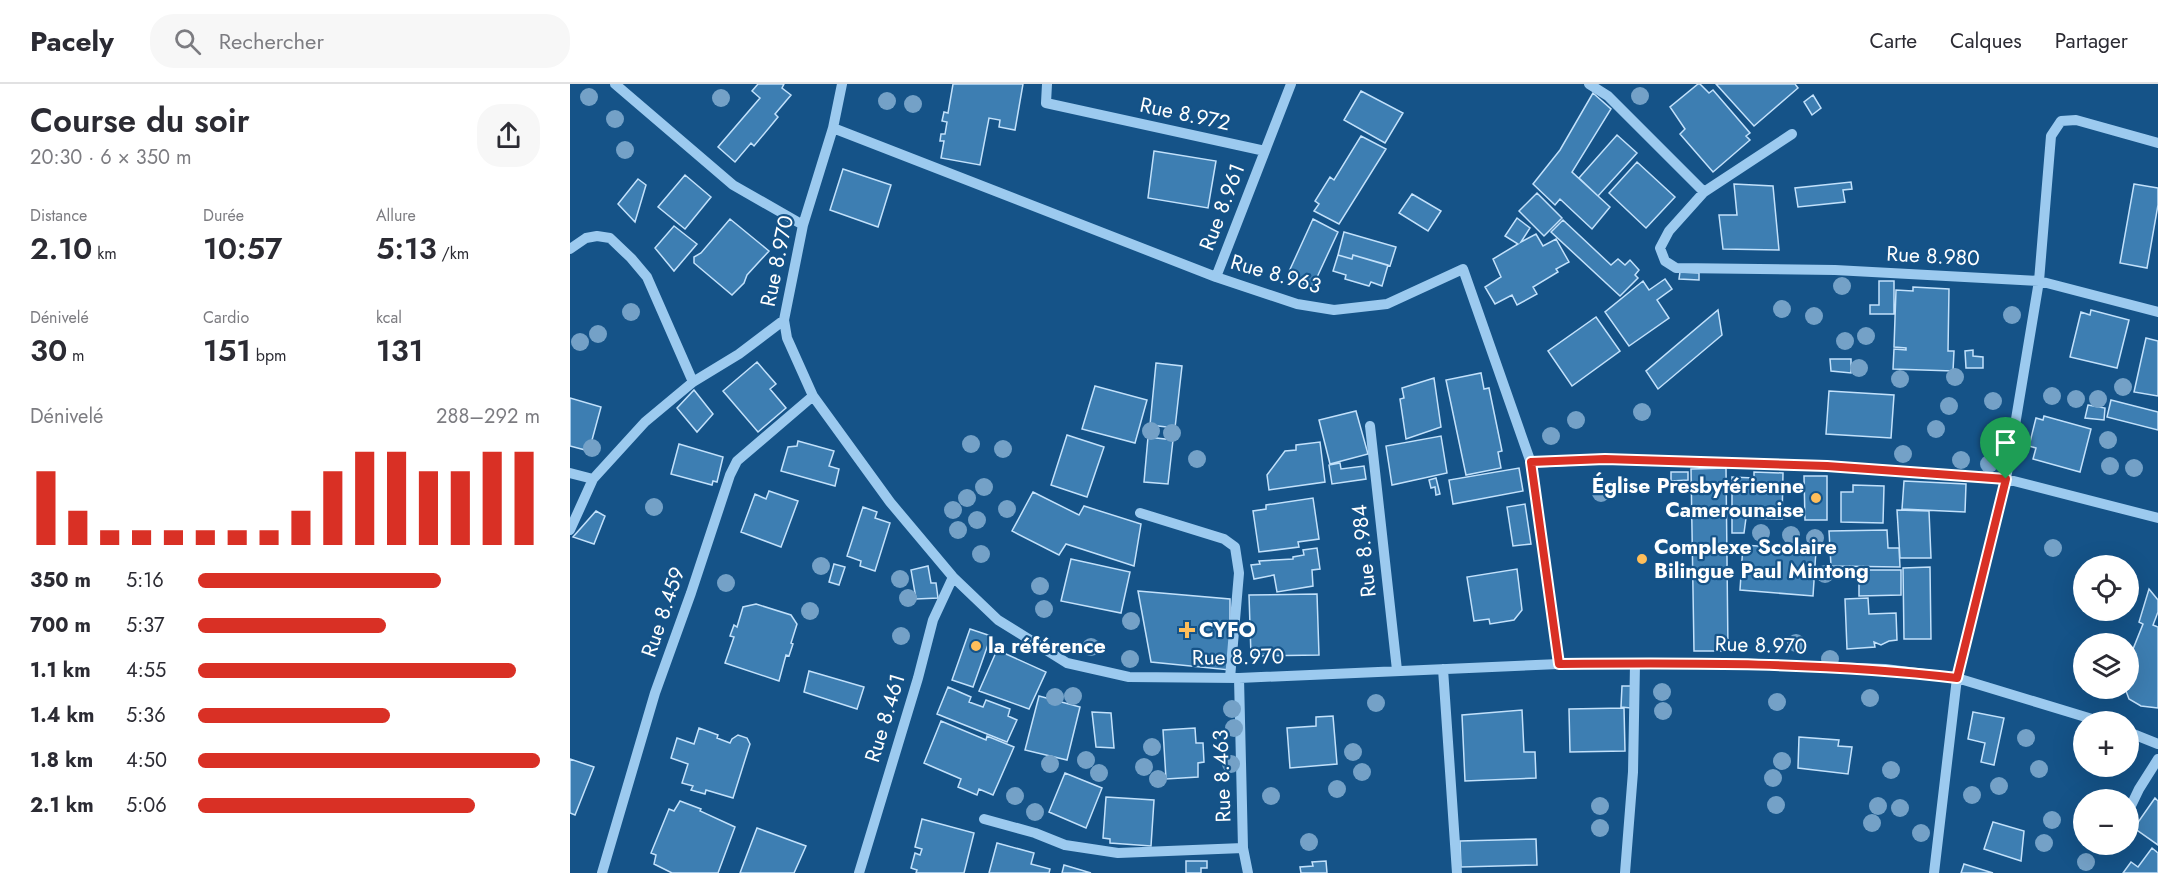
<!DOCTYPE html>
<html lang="fr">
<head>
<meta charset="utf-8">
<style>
  body { margin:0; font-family:Jost,sans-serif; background:#f7f7f7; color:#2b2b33; height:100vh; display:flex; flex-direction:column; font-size:22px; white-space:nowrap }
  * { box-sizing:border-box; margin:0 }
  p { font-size:20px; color:#7c7c81 }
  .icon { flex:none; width:33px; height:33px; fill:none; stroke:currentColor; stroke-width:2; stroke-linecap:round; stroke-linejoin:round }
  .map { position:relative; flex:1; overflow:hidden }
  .drawer { display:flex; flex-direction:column; background:#fff; width:570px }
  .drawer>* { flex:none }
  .buttons { position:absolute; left:1503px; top:471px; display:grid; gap:12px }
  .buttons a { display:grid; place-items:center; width:66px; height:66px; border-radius:50%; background:#fff; box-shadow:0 6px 24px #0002; font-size:30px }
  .pin { position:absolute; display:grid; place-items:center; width:51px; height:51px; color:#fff; margin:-62px -26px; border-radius:50% 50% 50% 0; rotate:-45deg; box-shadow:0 0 6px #0007 }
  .pin .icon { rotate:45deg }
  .round { display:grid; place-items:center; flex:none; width:63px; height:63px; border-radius:24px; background:#f7f7f7 }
  .summary { display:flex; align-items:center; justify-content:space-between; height:102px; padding:0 30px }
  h1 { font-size:33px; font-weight:600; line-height:45px }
  .metrics { display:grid; grid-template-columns:repeat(3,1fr); gap:9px; height:102px; padding:6px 30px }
  .metrics div { display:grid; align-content:center }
  .metrics b { font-size:30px; font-weight:600 }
  .metrics small { font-size:16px; font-weight:400 }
  .metrics p { font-size:16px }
  .chart { height:168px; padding:12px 30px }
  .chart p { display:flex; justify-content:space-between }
  .chart svg { width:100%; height:108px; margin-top:6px; stroke:#d93025; stroke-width:6 }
  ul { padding:0 30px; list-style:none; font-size:20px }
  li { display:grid; grid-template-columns:96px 72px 1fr; align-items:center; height:45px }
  li i { height:15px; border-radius:8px; background:#d93025 }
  header { display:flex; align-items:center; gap:36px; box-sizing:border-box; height:84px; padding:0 30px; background:#fff; border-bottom:2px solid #e1e1e2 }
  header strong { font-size:28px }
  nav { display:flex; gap:33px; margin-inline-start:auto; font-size:21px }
  .search { width:420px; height:54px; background:#f7f7f7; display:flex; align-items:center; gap:15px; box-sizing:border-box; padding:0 21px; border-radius:24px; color:#7c7c81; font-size:22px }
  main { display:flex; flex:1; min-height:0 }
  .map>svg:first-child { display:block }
  .building { fill:#3d7eb2; stroke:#c2e1fb; stroke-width:1.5 }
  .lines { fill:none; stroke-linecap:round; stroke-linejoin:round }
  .minor { stroke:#9ccaef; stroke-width:10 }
  .tree { fill:#74a1c7 }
  .route-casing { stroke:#fff; stroke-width:12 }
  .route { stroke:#d93025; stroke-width:8 }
  .poi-dot { fill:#ffbe5a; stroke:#155388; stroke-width:2 }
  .labels { text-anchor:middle; stroke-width:4.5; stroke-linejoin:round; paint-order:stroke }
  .street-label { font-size:21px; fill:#fff; stroke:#155388 }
  .poi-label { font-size:21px; font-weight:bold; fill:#fff; stroke:#155388; text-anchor:start }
</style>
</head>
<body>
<header>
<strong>Pacely</strong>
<div class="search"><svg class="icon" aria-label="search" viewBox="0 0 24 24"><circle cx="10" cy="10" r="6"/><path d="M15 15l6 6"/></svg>Rechercher</div>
<nav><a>Carte</a><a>Calques</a><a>Partager</a></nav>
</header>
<main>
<section class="drawer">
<div class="summary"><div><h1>Course du soir</h1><p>20:30 · 6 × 350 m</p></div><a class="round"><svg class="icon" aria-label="share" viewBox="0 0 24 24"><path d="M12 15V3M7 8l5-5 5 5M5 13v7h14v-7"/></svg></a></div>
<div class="metrics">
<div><p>Distance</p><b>2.10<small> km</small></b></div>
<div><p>Durée</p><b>10:57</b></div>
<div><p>Allure</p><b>5:13<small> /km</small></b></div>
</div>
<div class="metrics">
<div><p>Dénivelé</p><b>30<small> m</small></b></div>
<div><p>Cardio</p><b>151<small> bpm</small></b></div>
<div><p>kcal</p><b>131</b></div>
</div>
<div class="chart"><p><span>Dénivelé</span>288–292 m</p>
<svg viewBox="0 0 160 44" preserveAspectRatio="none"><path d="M5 44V14M15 44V30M25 44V38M35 44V38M45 44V38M55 44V38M65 44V38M75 44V38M85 44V30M95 44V14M105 44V6M115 44V6M125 44V14M135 44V14M145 44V6M155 44V6"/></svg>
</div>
<ul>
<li><b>350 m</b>5:16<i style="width:71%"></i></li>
<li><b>700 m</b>5:37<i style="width:55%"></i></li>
<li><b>1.1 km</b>4:55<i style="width:93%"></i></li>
<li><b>1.4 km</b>5:36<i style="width:56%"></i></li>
<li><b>1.8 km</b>4:50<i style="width:100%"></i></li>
<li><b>2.1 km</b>5:06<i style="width:81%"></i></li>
</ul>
</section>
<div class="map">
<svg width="1588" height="789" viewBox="0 0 1588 789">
  <rect width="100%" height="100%" fill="#155388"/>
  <path class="building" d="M188,0H214L212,4L221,11L205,30L208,33L184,62L181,59L165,78L148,63L190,14L182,7Z
    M383,0H453L445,46L429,43L430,36L419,34L410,81L371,74L374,57H370L371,50H375L377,38L372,37L374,28L378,29Z
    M1128,0H1130L1139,9L1143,6L1180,49L1176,52L1180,56L1143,88L1110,50L1115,45L1100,23Z
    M1146,0H1225L1228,4L1184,42Z
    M791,7L833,29L815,59L774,36Z
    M1023,9L1041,25L1002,88L1040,123L1022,145L990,115L985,121L963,100L990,66Z
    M1243,11L1251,24L1242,31L1234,18Z
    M1047,51L1067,69L1028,112L1009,94Z
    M791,52L816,65L769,140L744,127L749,120L745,117L760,93L764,96Z
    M584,67L646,77L638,124L578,114Z
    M1067,78L1105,113L1076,144L1039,109Z
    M273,85L321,101L308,143L260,126Z
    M115,91L141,113L115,145L88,123Z
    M68,95L76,101L65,138L48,120Z
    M1281,98L1282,105L1273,106L1275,118L1228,123L1225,104Z
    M1164,100L1203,102L1209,166L1153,165L1149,131H1167Z
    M1564,100L1588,104V121L1577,184L1550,179Z
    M967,109L992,134L974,152L949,127Z
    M842,110L871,127L858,147L829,129Z
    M947,134L960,144L951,158L966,150L973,162L986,155L999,178L986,185L988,188L963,203L967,210L947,221L942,211L925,220L915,203L931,193L923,175L948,160L935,152Z
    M160,135L199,167L177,191L174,199L162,211L124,179V173L131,169Z
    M743,135L768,148L742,204L717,192Z
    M993,136L1041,181L1048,175L1055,181L1060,176L1069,186L1065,191L1068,194L1050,212L981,148Z
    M104,142L127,160L104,187L85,164Z
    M774,148L826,163L820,182L783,171L782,175L768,171Z
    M768,171L782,175L783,171L818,181L812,202L801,198L799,202L775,195L776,191L763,187Z
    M1110,188L1129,189V196L1109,195Z
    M1095,195L1102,205L1087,216L1099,234L1059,262L1035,228L1073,197L1079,206Z
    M1309,197H1324V230H1300V221H1309Z
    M1343,203L1379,205L1378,267H1384L1383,287L1323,285L1324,265L1336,266V264L1324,263L1326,206L1343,207Z
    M1148,226L1152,251L1088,305L1076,287Z
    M1521,226L1559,236L1547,284L1500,273L1511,228L1520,231Z
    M1026,233L1050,267L1002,302L978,267Z
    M1576,254L1588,257V312L1564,308Z
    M1403,266V272L1413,273V284H1396L1395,267Z
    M1260,275H1281V289L1261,287Z
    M187,278L206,300L200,305L216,324L188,348L153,307Z
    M586,279L612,282L605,344L580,341Z
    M911,289L914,305L919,304L932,367L928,368L931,384L896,391L876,296Z
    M864,294L871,343L836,355L830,315L834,314L832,304Z
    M525,302L577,316L565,359L512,345Z
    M124,306L143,330L127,348L107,324Z
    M1259,307L1324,311L1321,354L1256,350Z
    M0,314L31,323L19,367L0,362Z
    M1541,316L1588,328V346L1537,333Z
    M1518,321L1535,324L1534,336L1515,334Z
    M786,327L798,370L760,380L749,336Z
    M1474,332L1521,345L1510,388L1463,375L1466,364L1459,362L1466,334L1473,336Z
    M497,351L534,363L517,413L481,401Z
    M871,352L877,389L822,401L816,362Z
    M578,353L603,356L598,400L574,398Z
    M228,357L264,367L259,382L269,385L265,402L211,387L218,363L227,362Z
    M750,358L755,398L699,406L697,391L715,367L726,366V361Z
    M109,360L153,373L147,398L143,397L142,401L101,390Z
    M770,379L771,385L794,382L796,395L762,400L759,381Z
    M949,384L953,407L883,420L879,396Z
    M1156,384L1158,567H1124L1121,385Z
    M1101,388H1118V396L1101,397Z
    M1184,388L1213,389L1212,435L1176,434L1174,449H1162V393L1184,394Z
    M1234,392H1257V436H1235Z
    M866,394L870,410L866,411L865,403L861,404L859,396Z
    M1334,397L1396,400L1395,428L1332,425Z
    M1283,401L1314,402L1313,439L1271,438V408H1283Z
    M199,407L228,417L211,463L171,448L185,410L196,415Z
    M463,408L509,431L514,422L571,440L564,482L496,460L489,471L442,447Z
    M743,414L749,455L728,458L729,463L689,468L683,427L696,425V421Z
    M955,420L961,460L943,462L937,423Z
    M293,423L307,428L305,434L320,439L305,487L290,482L291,477L277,472Z
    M1327,426L1359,427L1361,474H1330Z
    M26,427L35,432L24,460L3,453Z
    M1317,446L1318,464H1329L1330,483L1261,482L1259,447Z
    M1173,461L1246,466L1243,512L1170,506Z
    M747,464L750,485L742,486L743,502L707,508L704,491L684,495L681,481L690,480L689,477L723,475V473L734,471L733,466Z
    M501,475L560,488L551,529L491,517Z
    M264,480L275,483L269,501L259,498Z
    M358,482L361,499H366L368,514L346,515L341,486Z
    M1360,483L1361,555H1334L1333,484Z
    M947,485L952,526L944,536L920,540L919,535L904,537L897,493Z
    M1289,486H1331V511L1289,512Z
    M1579,505L1588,516V528L1583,541L1588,543V624L1571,622L1559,615L1556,607L1550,604H1558V569L1561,570L1573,540L1569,538Z
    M568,507L660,515V586L581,578Z
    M747,510L749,571L681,572L679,511Z
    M1298,514L1299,530L1326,529L1327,556L1319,557L1311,561L1304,558L1305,563L1277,565L1275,515Z
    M186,520L221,531L227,540L221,559L223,560L219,572L216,571L209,597L155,579L164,553L160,552L164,541L167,543L173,523Z
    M400,545L421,552L403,603L382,596Z
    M427,566L476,588L459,625L409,607Z
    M239,587L294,603L287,625L234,608Z
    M1052,602H1064L1061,624L1051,623Z
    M378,603L401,613L399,618L413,623L416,616L440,625L438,632L447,636L437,658L367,630Z
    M469,612L510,623L497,676L455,666Z
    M1054,624L1055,667L1000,668L999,625Z
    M952,626L954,668H965L966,694L895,697L892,631Z
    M522,628L541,629L544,664L526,663Z
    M1403,628L1434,634L1424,681L1411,678L1415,659L1398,655Z
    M763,632L767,680L720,684L717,644L746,642V633Z
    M371,637L416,656L417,652L444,663L423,711L409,705L407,711L388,703L391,695L354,679Z
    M129,644L148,651L147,654L160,659L162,655L168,651L177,654L180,660L163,714L136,706L135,710L121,706L123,702L112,699L118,680L101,674L107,654L124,660Z
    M625,644L626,659H633L634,678L628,679V693L596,695L593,646Z
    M1229,653L1269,656L1268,662L1282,663L1278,690L1228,684Z
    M0,675L24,683L5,731L0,729Z
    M495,689L532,704L516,744L479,728Z
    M536,713L584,716L581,762L540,759V755L533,754Z
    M1585,714L1588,717V761L1564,744Z
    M110,717L131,725L130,727L165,743L148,789H102L84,780L86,771L81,769L99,725L104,727Z
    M352,735L404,749L394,789H346L347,786L341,784L345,769L350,771L352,765L345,763Z
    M1423,738L1454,747L1451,777L1414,765Z
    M187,744L236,762L224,789H170Z
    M966,755L967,781L891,783L890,757Z
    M427,759L464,769L461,780L480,785L479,789H419Z
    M1582,764L1588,769V789H1553L1561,778L1568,783Z
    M616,777H637V784H631V789H616Z
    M756,777L757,789H731L730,783L743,782L742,778Z
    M1394,780L1423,789H1391Z
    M494,781L521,789H492Z"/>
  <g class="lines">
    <path class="minor" d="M45,0L163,101L233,141
      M272,0L263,44L233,141L214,236L217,254L243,312L320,418L383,493L428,536L497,579L559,593L669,594L989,580L1141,579L1315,585L1387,594L1532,638
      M477,0L476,19L695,67
      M1019,0L1038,12L1134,108L1099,147L1090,164L1095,177L1106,184L1265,186L1469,197L1436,395L1387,594L1364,789
      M263,44L646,193L727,220L764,226L817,220L893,185L961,379L989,580
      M1588,59L1506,36L1491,37L1481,52L1469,197L1588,228
      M1134,108L1222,50
      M0,165L16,154L27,152L40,154L61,174L77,193L123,298
      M646,193L721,0
      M800,342L827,586
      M961,379L1035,375L1257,382L1436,395L1588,434
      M0,389L23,395
      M570,429L654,455L665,463L669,489L660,594
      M0,446L23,395L75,338L123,298L169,270L214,236
      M873,585L887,789
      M669,594L673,764L678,789
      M1558,648L1588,660
      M1558,728L1569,705L1588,675
      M414,735L465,749L495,761L548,769L673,764
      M32,789L85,609L121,509L160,391L167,377L243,312
      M289,789L348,594L363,536L383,493
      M1055,789L1063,688L1065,580"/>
  </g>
  <g class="tree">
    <circle cx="1070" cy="12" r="9"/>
    <circle cx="19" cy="13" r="9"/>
    <circle cx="151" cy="14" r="9"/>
    <circle cx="317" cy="17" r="9"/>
    <circle cx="343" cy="20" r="9"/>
    <circle cx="45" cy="35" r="9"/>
    <circle cx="55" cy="66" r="9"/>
    <circle cx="1272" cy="202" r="9"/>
    <circle cx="1212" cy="225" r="9"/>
    <circle cx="61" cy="228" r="9"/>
    <circle cx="1442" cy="231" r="9"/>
    <circle cx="1244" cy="232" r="9"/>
    <circle cx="28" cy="250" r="9"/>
    <circle cx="1296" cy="252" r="9"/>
    <circle cx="1275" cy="257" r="9"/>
    <circle cx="10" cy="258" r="9"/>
    <circle cx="1289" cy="284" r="9"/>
    <circle cx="1385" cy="293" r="9"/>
    <circle cx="1330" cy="295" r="9"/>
    <circle cx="1553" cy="303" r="9"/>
    <circle cx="1482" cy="312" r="9"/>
    <circle cx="1506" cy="315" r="9"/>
    <circle cx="1528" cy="315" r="9"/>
    <circle cx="1423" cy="317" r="9"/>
    <circle cx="1379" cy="322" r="9"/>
    <circle cx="1072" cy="328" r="9"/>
    <circle cx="1006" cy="336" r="9"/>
    <circle cx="1366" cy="345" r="9"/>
    <circle cx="581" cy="347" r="9"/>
    <circle cx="1431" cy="348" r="9"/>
    <circle cx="602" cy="349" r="9"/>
    <circle cx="981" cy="352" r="9"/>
    <circle cx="1538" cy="356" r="9"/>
    <circle cx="401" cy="360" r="9"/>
    <circle cx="22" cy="364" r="9"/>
    <circle cx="433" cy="365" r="9"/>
    <circle cx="1333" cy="370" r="9"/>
    <circle cx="627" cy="375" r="9"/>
    <circle cx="1391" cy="376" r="9"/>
    <circle cx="1419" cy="380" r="9"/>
    <circle cx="1540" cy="382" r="9"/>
    <circle cx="1564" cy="384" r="9"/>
    <circle cx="414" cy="403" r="9"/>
    <circle cx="1031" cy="409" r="9"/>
    <circle cx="397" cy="414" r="9"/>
    <circle cx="84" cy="423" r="9"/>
    <circle cx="437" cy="425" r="9"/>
    <circle cx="383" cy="426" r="9"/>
    <circle cx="407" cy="436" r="9"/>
    <circle cx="388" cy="446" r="9"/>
    <circle cx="1191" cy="449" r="9"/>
    <circle cx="1221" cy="451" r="9"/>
    <circle cx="1245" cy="454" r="9"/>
    <circle cx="1483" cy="464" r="9"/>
    <circle cx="411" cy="470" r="9"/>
    <circle cx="251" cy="482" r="9"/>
    <circle cx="1255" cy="490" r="9"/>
    <circle cx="330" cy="495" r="9"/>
    <circle cx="156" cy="499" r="9"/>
    <circle cx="470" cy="502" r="9"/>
    <circle cx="338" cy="514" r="9"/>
    <circle cx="474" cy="525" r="9"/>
    <circle cx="240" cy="527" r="9"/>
    <circle cx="561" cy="537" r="9"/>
    <circle cx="331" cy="552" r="9"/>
    <circle cx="1226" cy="559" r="9"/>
    <circle cx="521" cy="563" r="9"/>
    <circle cx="560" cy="575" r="9"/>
    <circle cx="1260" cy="575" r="9"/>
    <circle cx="1092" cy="608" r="9"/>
    <circle cx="503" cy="612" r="9"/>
    <circle cx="485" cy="613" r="9"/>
    <circle cx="1300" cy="614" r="9"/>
    <circle cx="1207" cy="618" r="9"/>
    <circle cx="806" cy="619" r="9"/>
    <circle cx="662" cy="625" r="9"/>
    <circle cx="1093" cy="627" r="9"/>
    <circle cx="664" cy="644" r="9"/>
    <circle cx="1456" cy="654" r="9"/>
    <circle cx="582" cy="663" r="9"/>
    <circle cx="783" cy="668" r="9"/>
    <circle cx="516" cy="676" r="9"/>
    <circle cx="1212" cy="677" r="9"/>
    <circle cx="480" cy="680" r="9"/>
    <circle cx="661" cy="680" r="9"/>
    <circle cx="574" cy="683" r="9"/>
    <circle cx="1469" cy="685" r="9"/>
    <circle cx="1321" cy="686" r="9"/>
    <circle cx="792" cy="688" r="9"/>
    <circle cx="529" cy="689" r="9"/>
    <circle cx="1203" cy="694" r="9"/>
    <circle cx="588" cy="695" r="9"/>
    <circle cx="1429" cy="702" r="9"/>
    <circle cx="767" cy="705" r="9"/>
    <circle cx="1402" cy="711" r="9"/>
    <circle cx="445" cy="712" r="9"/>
    <circle cx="701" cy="712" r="9"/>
    <circle cx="1206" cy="721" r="9"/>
    <circle cx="1030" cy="722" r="9"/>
    <circle cx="1308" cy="722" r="9"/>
    <circle cx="1330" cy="724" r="9"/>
    <circle cx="465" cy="728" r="9"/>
    <circle cx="1482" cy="736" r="9"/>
    <circle cx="1302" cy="739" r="9"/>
    <circle cx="1030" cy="744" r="9"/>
    <circle cx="1351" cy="749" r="9"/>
    <circle cx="739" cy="758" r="9"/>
    <circle cx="1474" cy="759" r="9"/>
    <circle cx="1516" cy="778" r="9"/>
  </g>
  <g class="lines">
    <g class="route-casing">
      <path id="route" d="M1035,375L1257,382L1436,395L1387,594C1255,578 1122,579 989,580L961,378Z"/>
    </g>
    <use href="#route" class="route"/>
  </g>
  <g class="poi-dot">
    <circle cx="1246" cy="414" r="6"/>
    <circle cx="1072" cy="475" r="6"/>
    <path d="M614 537h6v6h6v6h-6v6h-6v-6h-6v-6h6z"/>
    <circle cx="406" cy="562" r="6"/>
  </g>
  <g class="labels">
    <g class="street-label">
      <text transform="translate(615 30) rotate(12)" y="7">Rue 8.972</text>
      <text transform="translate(652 123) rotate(-69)" y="7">Rue 8.961</text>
      <text transform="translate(1363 172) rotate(3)" y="7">Rue 8.980</text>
      <text transform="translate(207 177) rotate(-78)" y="7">Rue 8.970</text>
      <text transform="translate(706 190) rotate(16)" y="7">Rue 8.963</text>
      <text transform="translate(794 467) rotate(-96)" y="7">Rue 8.984</text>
      <text transform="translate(93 528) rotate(-71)" y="7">Rue 8.459</text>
      <text transform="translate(1191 561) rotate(2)" y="7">Rue 8.970</text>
      <text transform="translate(668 573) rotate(-1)" y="7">Rue 8.970</text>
      <text transform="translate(315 634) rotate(-73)" y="7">Rue 8.461</text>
      <text transform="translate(652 692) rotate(-92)" y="7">Rue 8.463</text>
    </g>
    <g class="poi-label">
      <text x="1234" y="409" text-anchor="end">Église Presbytérienne<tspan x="1234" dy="24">Camerounaise</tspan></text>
      <text x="1084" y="470">Complexe Scolaire<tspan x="1084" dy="24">Bilingue Paul Mintong</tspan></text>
      <text x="629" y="553">CYFO</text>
      <text x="418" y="569">la référence</text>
    </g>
  </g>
</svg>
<div class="buttons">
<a><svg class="icon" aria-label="locate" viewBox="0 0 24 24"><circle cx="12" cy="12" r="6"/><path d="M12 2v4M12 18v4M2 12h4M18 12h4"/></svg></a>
<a><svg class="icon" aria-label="layers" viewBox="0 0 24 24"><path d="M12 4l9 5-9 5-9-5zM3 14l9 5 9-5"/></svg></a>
<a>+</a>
<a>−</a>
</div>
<div class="pin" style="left:1436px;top:395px;background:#1e9e55"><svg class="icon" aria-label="arrive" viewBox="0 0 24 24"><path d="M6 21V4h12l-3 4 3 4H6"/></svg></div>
</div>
</main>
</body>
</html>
